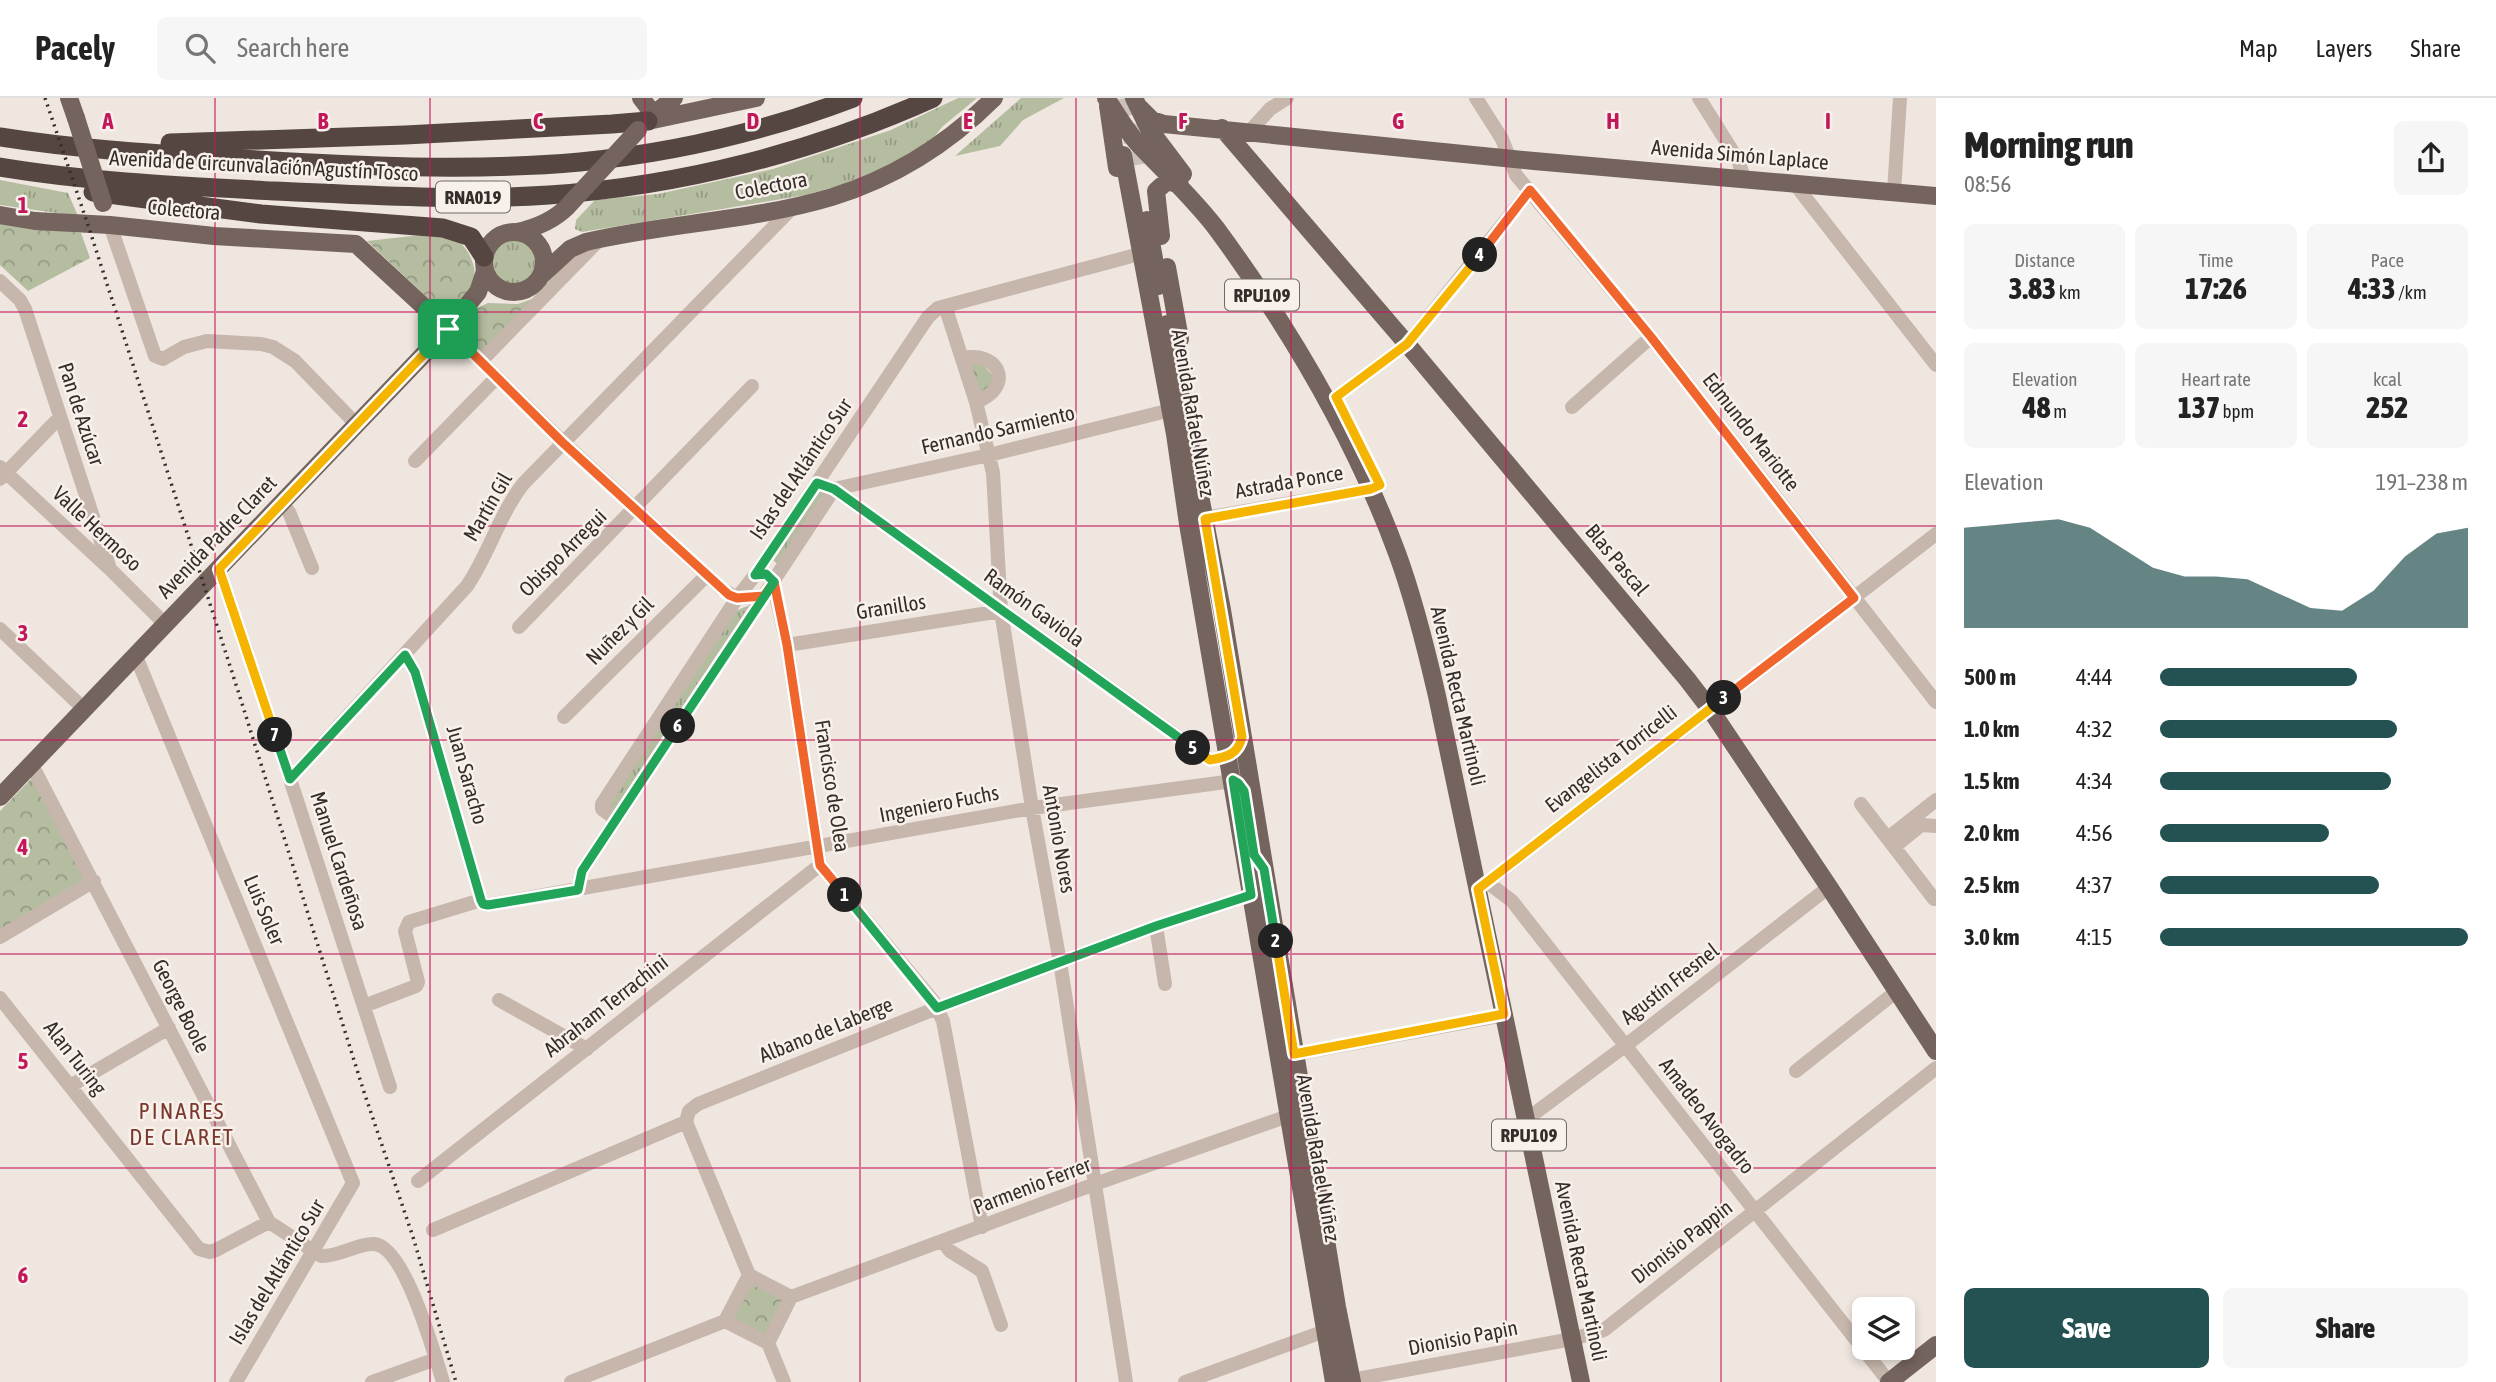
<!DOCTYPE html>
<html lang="en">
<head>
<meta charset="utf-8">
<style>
  body { margin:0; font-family:"Asap Condensed",sans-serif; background:#f6f6f6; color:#222; height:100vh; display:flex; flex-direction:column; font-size:26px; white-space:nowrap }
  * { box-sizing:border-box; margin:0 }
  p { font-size:23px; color:#767676 }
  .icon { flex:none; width:38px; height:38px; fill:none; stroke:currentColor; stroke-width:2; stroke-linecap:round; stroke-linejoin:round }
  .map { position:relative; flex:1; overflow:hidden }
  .panel { display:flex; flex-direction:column; background:#fff; width:560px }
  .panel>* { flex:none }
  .fabs { position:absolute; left:1852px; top:1199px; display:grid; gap:14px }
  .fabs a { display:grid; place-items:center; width:63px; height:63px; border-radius:10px; background:#fff; box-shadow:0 4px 10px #0003; font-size:35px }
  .pin { position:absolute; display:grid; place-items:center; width:60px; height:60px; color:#fff; margin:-30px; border-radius:14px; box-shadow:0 4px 10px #0006 }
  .km { position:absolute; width:35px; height:35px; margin:-18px; border-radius:50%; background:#222; color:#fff; font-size:19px; line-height:35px; text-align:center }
  .round { display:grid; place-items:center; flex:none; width:74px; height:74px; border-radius:10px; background:#f6f6f6 }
  .overview { display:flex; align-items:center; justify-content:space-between; height:119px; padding:0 28px }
  h1 { font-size:38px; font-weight:800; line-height:52px }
  .figures { display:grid; grid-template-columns:repeat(3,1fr); gap:10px; height:119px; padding:7px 28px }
  .figures div { display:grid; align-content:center; border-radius:10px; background:#f6f6f6; text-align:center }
  .figures b { font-size:30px; font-weight:800 }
  .figures small { font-size:19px; font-weight:400 }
  .figures p { font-size:19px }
  .chart { height:196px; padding:14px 28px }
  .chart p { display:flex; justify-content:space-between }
  .chart svg { width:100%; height:126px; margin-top:7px; fill:#245151; opacity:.7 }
  .primary-button { display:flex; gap:14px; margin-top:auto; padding:14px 28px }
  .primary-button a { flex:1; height:80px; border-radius:10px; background:#245151; color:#fff; font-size:28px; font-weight:800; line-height:80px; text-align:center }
  .primary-button a+a { background:#f6f6f6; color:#222 }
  ul { padding:0 28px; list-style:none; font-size:23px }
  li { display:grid; grid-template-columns:112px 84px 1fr; align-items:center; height:52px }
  li i { height:18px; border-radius:9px; background:#245151 }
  header { display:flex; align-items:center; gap:42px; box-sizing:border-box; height:98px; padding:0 35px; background:#fff; border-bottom:2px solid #e0e0e0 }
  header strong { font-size:33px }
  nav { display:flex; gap:38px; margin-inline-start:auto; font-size:24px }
  .search { width:490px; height:63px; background:#f6f6f6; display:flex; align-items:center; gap:18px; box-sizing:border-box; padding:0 24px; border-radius:10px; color:#767676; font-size:26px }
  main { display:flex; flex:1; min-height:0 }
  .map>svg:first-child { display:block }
  .grass { fill:url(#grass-tufts) }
  .park { fill:url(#park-crowns) }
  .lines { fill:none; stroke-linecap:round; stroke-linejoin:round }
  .major-tunnel { stroke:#cac1bb; stroke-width:18; stroke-dasharray:18 9; stroke-linecap:butt }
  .minor { stroke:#c6b6ac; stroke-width:14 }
  .major { stroke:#75635d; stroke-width:18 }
  .highway { stroke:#554642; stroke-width:19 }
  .rail { stroke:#352d2a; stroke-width:3.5; stroke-dasharray:2 5; stroke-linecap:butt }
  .major-bridge { stroke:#75635d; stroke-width:18 }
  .split-1-casing { stroke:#fff; stroke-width:14 }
  .split-2-casing { stroke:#fff; stroke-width:14 }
  .split-3-casing { stroke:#fff; stroke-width:14 }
  .split-4-casing { stroke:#fff; stroke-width:14 }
  .split-5-casing { stroke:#fff; stroke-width:14 }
  .split-6-casing { stroke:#fff; stroke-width:14 }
  .split-7-casing { stroke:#fff; stroke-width:14 }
  .split-8-casing { stroke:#fff; stroke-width:14 }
  .split-1 { stroke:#f0652b; stroke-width:9 }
  .split-2 { stroke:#22a559; stroke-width:9 }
  .split-3 { stroke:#f5b400; stroke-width:9 }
  .split-4 { stroke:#f0652b; stroke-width:9 }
  .split-5 { stroke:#f5b400; stroke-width:9 }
  .split-6 { stroke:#22a559; stroke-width:9 }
  .split-7 { stroke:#22a559; stroke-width:9 }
  .split-8 { stroke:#f5b400; stroke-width:9 }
  .grid { fill:none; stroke:#c2185b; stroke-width:2; stroke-opacity:0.55 }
  .labels { text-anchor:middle; stroke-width:5; stroke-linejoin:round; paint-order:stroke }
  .shield { fill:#f8f0ea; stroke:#706864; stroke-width:2 }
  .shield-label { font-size:19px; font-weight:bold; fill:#352d2a }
  .street-label { font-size:21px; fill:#352d2a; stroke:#f8f0ea }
  .neighbourhood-label { font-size:23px; letter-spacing:2px; fill:#7a392d; stroke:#f8f0ea }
  .grid-label { font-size:23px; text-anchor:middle; font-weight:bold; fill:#c2185b; stroke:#f8f0ea; stroke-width:5; stroke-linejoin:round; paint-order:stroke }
</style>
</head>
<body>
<header>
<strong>Pacely</strong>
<div class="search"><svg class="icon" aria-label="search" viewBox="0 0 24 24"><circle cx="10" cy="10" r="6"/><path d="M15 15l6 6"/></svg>Search here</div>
<nav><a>Map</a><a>Layers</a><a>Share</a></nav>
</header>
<main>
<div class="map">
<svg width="1936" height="1284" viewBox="0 0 1936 1284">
  <defs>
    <pattern id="grass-tufts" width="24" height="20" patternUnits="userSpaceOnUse" patternTransform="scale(1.75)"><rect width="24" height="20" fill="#b5bda0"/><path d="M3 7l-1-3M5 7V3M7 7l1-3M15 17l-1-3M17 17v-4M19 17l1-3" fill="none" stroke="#949a83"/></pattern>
    <pattern id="park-crowns" width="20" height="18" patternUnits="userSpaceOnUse" patternTransform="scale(1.75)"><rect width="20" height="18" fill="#b5bda0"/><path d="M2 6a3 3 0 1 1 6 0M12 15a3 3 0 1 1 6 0" fill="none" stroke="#949a83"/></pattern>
  </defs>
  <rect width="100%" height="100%" fill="#efe6df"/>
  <path class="grass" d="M958,0H977L942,29L932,42L886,69L841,87L806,97L582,134L575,131L576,122L595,102L658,96L773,71L891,32Z
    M1021,0H1064L1023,22L1000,48L955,58Z
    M0,82L68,95L78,118L0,107Z
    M492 164a23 23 0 1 1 46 0a23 23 0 1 1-46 0Z
    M818,392L827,394L779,467L770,460Z
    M758,504L615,717L604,709L735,513Z"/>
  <path class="park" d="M0,124L81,135L90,160L28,193L0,167Z
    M420,137C430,138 443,138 453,141C469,146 480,174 472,188C466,199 455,210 446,217L367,143Z
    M582,152L480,257L457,235L477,210L488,205L518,206L532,201Z
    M978,261L996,281L981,298L969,263Z
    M32,680L85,782L0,834V713Z
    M749,1182L788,1201L768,1241L729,1222Z"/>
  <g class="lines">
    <path class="major-tunnel" d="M1125,0L1137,67"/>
    <path class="minor" d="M1476,0L1502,41L1516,77L1651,239L1936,604
      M1699,0L1738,62L1744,80
      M1250,33L1270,11L1287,0
      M1794,85L1936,267
      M1894,94L1900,0
      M110,127L155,258L163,261L184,249L207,243L261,246L273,249L295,263L357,327
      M0,183L20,202L25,211L110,471
      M945,208L976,304L993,375L1001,513L1032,710L1060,864L1126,1284
      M448,231L563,344L722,491L737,500L764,498
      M963,260C1001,253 1014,290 976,304
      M481,263L601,140
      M1336,299L1407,246L1530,92
      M1572,309L1651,239
      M415,363L497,279
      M0,369L110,471L164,525
      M0,381L60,319
      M817,385L834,391L1210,662L1228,658
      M834,391L989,357L1171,312
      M282,405L289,414L312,470
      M1205,420L1371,391L1380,387
      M219,471L290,681L390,989
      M755,477L766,476L773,484L787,547L820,767L934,904L943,923L982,1129
      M519,529L752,288
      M0,531L83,610
      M787,547L1001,513
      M135,556L353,1085L236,1284
      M405,557L415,574L481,802L483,806L488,807L1032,710L1233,683
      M564,619L706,478
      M31,665L269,1124L321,1158C339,1159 358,1145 374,1146C405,1148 435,1258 443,1284
      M290,681L467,488C489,456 499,417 523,386L794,108
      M1861,706L1934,801
      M616,721L602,711V706L737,500L755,477L928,219L938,210L1132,158
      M1888,740L1936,702
      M1894,749L1921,727L1936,728
      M1487,784L1512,803L1889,1284
      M1482,788L1936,436
      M578,792L582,773L834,391
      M1156,828L1165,886
      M0,839L94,783
      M0,900L199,1151L210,1154L216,1152L269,1124
      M499,902L587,951
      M364,908L416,888L418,884L405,833L409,824L481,802
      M1295,956L1504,917
      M1796,973L1897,893
      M70,988L169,930
      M1535,1015L1625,948L1829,789
      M686,1024L689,1013L698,1006L937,910L1156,828L1251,797
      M686,1024L749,1177
      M418,1083L820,767
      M433,1132L686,1024
      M943,1144L950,1153L982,1173L1001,1227
      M749,1177L791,1199L768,1245L725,1223Z
      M791,1199L1095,1086L1288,1018
      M768,1245L784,1284
      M1352,1282L1572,1241L1604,1232L1936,970
      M372,1284L436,1261
      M571,1284L725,1223
      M1185,1284L1325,1233"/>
    <path class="major" d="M69,0L76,20
      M641,0L648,9L650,20
      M1106,0C1117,16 1127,34 1140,48C1166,75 1193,100 1216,130C1289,229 1354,339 1397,455C1414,501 1426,550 1437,598L1581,1284
      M1134,0L1149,31L1183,76
      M1108,8L1117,70
      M1140,10L1152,22L1164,26L1534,63L1936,98
      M649,20L674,0
      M648,23L756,0
      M1222,30L1407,246L1687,581L1710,611L1829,789L1936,953
      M1123,57L1175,336L1188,426L1334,1284
      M0,117L35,123L110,127L214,138L356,146L448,231
      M1147,122L1159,188
      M484 164a30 30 0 1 1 60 0a30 30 0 1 1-60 0Z
      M517,134C535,130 554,122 567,109
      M1161,138L1156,93L1167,83L1180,87
      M1167,169L1180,241
      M542,177L570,151L586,144C667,125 752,123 832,99C894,80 948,46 994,0
      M1167,226L1222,512L1337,1209L1352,1284
      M0,699L448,231L478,194L485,173
      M1889,1284L1936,1247"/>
    <path class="highway" d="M0,39C81,52 161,56 242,61C355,68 468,74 580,64C673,55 766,33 853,0
      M170,45L405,37L612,26L648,23
      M0,69C91,84 182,88 274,93C366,97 458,103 549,97C681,88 813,54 933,0
      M93,94L261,116L443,130L471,139L484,159"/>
    <path class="rail" d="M45,0L88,127L239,596L364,994L413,1139L456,1284"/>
    <path class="major-bridge" d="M76,20L103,105
      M567,109L638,32"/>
  </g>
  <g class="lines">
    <g class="split-1-casing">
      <path id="split-1" d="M448,231L562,344L729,497L737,500L764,498L774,484L787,547L820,767L845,797"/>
    </g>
    <g class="split-2-casing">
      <path id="split-2" d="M845,797L937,910L1156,828L1251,797L1233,682L1238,685L1244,693L1254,757L1264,771L1276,843"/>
    </g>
    <g class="split-3-casing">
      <path id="split-3" d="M1276,843L1294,956L1504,916L1478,791L1724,600"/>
    </g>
    <g class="split-4-casing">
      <path id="split-4" d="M1480,157L1530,92L1651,239L1854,500L1724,600"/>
    </g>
    <g class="split-5-casing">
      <path id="split-5" d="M1193,650L1210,662C1226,659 1238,657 1242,639L1205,421L1371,391L1380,387L1336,299L1407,246L1480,157"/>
    </g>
    <g class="split-6-casing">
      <path id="split-6" d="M678,628L774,484L766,476L755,477L817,385L834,391L1193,650"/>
    </g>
    <g class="split-7-casing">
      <path id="split-7" d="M275,637L290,681L405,557L415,574L481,802L483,806L488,807L578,792L582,773L678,628"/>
    </g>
    <g class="split-8-casing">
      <path id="split-8" d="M275,637L219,471L448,231"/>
    </g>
    <use href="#split-1" class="split-1"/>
    <use href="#split-2" class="split-2"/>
    <use href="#split-3" class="split-3"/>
    <use href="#split-4" class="split-4"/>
    <use href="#split-5" class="split-5"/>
    <use href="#split-6" class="split-6"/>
    <use href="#split-7" class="split-7"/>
    <use href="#split-8" class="split-8"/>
  </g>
  <path class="grid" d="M215,0V1284M430,0V1284M645,0V1284M860,0V1284M1076,0V1284M1291,0V1284M1506,0V1284M1721,0V1284M0,214H1936M0,428H1936M0,642H1936M0,856H1936M0,1070H1936"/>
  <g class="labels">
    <g class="shield">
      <rect x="436" y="83.5" width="74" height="31" rx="5"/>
      <rect x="1225" y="181.5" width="74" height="31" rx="5"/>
      <rect x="1492" y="1021.5" width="74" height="31" rx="5"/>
    </g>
    <g class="shield-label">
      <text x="473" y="106">RNA019</text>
      <text x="1262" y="204">RPU109</text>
      <text x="1529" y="1044">RPU109</text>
    </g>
    <g class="street-label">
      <text transform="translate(1740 57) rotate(5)" y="7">Avenida Simón Laplace</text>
      <text transform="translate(264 68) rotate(3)" y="7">Avenida de Circunvalación Agustín Tosco</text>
      <text transform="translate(771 88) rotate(-11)" y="7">Colectora</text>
      <text transform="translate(184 112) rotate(5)" y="7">Colectora</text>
      <text transform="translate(1193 315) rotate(80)" y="7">Avenida Rafael Núñez</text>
      <text transform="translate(81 316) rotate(72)" y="7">Pan de Azúcar</text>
      <text transform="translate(998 332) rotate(-13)" y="7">Fernando Sarmiento</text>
      <text transform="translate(1751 334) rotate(52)" y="7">Edmundo Mariotte</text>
      <text transform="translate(801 371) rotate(-56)" y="7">Islas del Atlántico Sur</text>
      <text transform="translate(1289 384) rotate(-10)" y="7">Astrada Ponce</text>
      <text transform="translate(488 409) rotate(-60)" y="7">Martín Gil</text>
      <text transform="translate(97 431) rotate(43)" y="7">Valle Hermoso</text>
      <text transform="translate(217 439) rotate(-46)" y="7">Avenida Padre Claret</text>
      <text transform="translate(563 455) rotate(-45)" y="7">Obispo Arregui</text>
      <text transform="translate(1617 462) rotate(50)" y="7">Blas Pascal</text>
      <text transform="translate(891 509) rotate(-9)" y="7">Granillos</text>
      <text transform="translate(1034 510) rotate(36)" y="7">Ramón Gaviola</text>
      <text transform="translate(620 533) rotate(-45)" y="7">Nuñez y Gil</text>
      <text transform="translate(1458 598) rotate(77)" y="7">Avenida Recta Martinoli</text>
      <text transform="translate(1611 661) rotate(-38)" y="7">Evangelista Torricelli</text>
      <text transform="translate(467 677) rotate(74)" y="7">Juan Saracho</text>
      <text transform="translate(832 688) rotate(81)" y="7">Francisco de Olea</text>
      <text transform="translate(939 706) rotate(-11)" y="7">Ingeniero Fuchs</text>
      <text transform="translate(1059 741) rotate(80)" y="7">Antonio Nores</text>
      <text transform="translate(339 763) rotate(72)" y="7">Manuel Cardeñosa</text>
      <text transform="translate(264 812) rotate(67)" y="7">Luis Soler</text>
      <text transform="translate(1670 886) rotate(-38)" y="7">Agustín Fresnel</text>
      <text transform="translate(181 908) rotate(63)" y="7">George Boole</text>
      <text transform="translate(606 908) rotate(-38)" y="7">Abraham Terrachini</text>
      <text transform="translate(826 932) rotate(-22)" y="7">Albano de Laberge</text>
      <text transform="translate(75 960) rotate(52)" y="7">Alan Turing</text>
      <text transform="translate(1707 1018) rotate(52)" y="7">Amadeo Avogadro</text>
      <text transform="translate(1318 1060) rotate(80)" y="7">Avenida Rafael Núñez</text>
      <text transform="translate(1032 1088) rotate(-21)" y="7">Parmenio Ferrer</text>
      <text transform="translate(1682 1144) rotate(-38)" y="7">Dionisio Pappin</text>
      <text transform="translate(1581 1173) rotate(78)" y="7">Avenida Recta Martinoli</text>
      <text transform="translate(277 1174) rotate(-59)" y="7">Islas del Atlántico Sur</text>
      <text transform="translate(1463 1240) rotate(-11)" y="7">Dionisio Papin</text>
    </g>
    <g class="neighbourhood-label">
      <text x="182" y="1021">PINARES<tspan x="182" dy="26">DE CLARET</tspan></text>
    </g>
  </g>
  <g class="grid-label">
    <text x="108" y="31">A</text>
    <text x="323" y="31">B</text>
    <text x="538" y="31">C</text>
    <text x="753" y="31">D</text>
    <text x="968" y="31">E</text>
    <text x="1183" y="31">F</text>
    <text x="1398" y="31">G</text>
    <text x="1613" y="31">H</text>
    <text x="1828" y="31">I</text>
    <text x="23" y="115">1</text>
    <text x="23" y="329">2</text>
    <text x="23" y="543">3</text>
    <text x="23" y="757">4</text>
    <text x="23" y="971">5</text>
    <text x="23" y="1185">6</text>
  </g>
</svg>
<div class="fabs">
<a><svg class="icon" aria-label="layers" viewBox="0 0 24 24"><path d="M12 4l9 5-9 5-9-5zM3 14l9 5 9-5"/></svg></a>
</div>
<div class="pin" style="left:448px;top:231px;background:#1e9e55"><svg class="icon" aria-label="arrive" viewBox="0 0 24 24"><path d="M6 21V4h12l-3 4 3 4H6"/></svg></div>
<b class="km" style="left:845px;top:797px">1</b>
<b class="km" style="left:1276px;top:843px">2</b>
<b class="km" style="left:1724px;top:600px">3</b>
<b class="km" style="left:1480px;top:157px">4</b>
<b class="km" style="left:1193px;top:650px">5</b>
<b class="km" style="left:678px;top:628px">6</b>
<b class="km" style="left:275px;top:637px">7</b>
</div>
<section class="panel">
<div class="overview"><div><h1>Morning run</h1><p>08:56</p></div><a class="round"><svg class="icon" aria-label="share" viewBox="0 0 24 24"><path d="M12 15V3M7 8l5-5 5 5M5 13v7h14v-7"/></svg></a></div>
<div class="figures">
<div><p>Distance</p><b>3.83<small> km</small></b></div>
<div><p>Time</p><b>17:26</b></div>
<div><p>Pace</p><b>4:33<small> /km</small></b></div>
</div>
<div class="figures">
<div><p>Elevation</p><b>48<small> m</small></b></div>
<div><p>Heart rate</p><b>137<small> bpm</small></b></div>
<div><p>kcal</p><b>252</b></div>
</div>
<div class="chart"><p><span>Elevation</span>191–238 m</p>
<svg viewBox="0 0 160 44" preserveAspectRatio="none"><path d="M0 44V9L10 8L20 7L30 6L40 9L50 16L60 23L70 26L80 26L90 27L100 32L110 37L120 38L130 31L140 19L150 11L160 9V44z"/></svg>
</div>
<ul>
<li><b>500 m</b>4:44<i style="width:64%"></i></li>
<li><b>1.0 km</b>4:32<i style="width:77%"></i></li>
<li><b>1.5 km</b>4:34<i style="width:75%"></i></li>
<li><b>2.0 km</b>4:56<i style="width:55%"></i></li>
<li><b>2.5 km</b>4:37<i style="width:71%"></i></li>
<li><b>3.0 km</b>4:15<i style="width:100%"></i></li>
</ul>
<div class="primary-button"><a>Save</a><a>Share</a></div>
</section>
</main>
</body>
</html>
